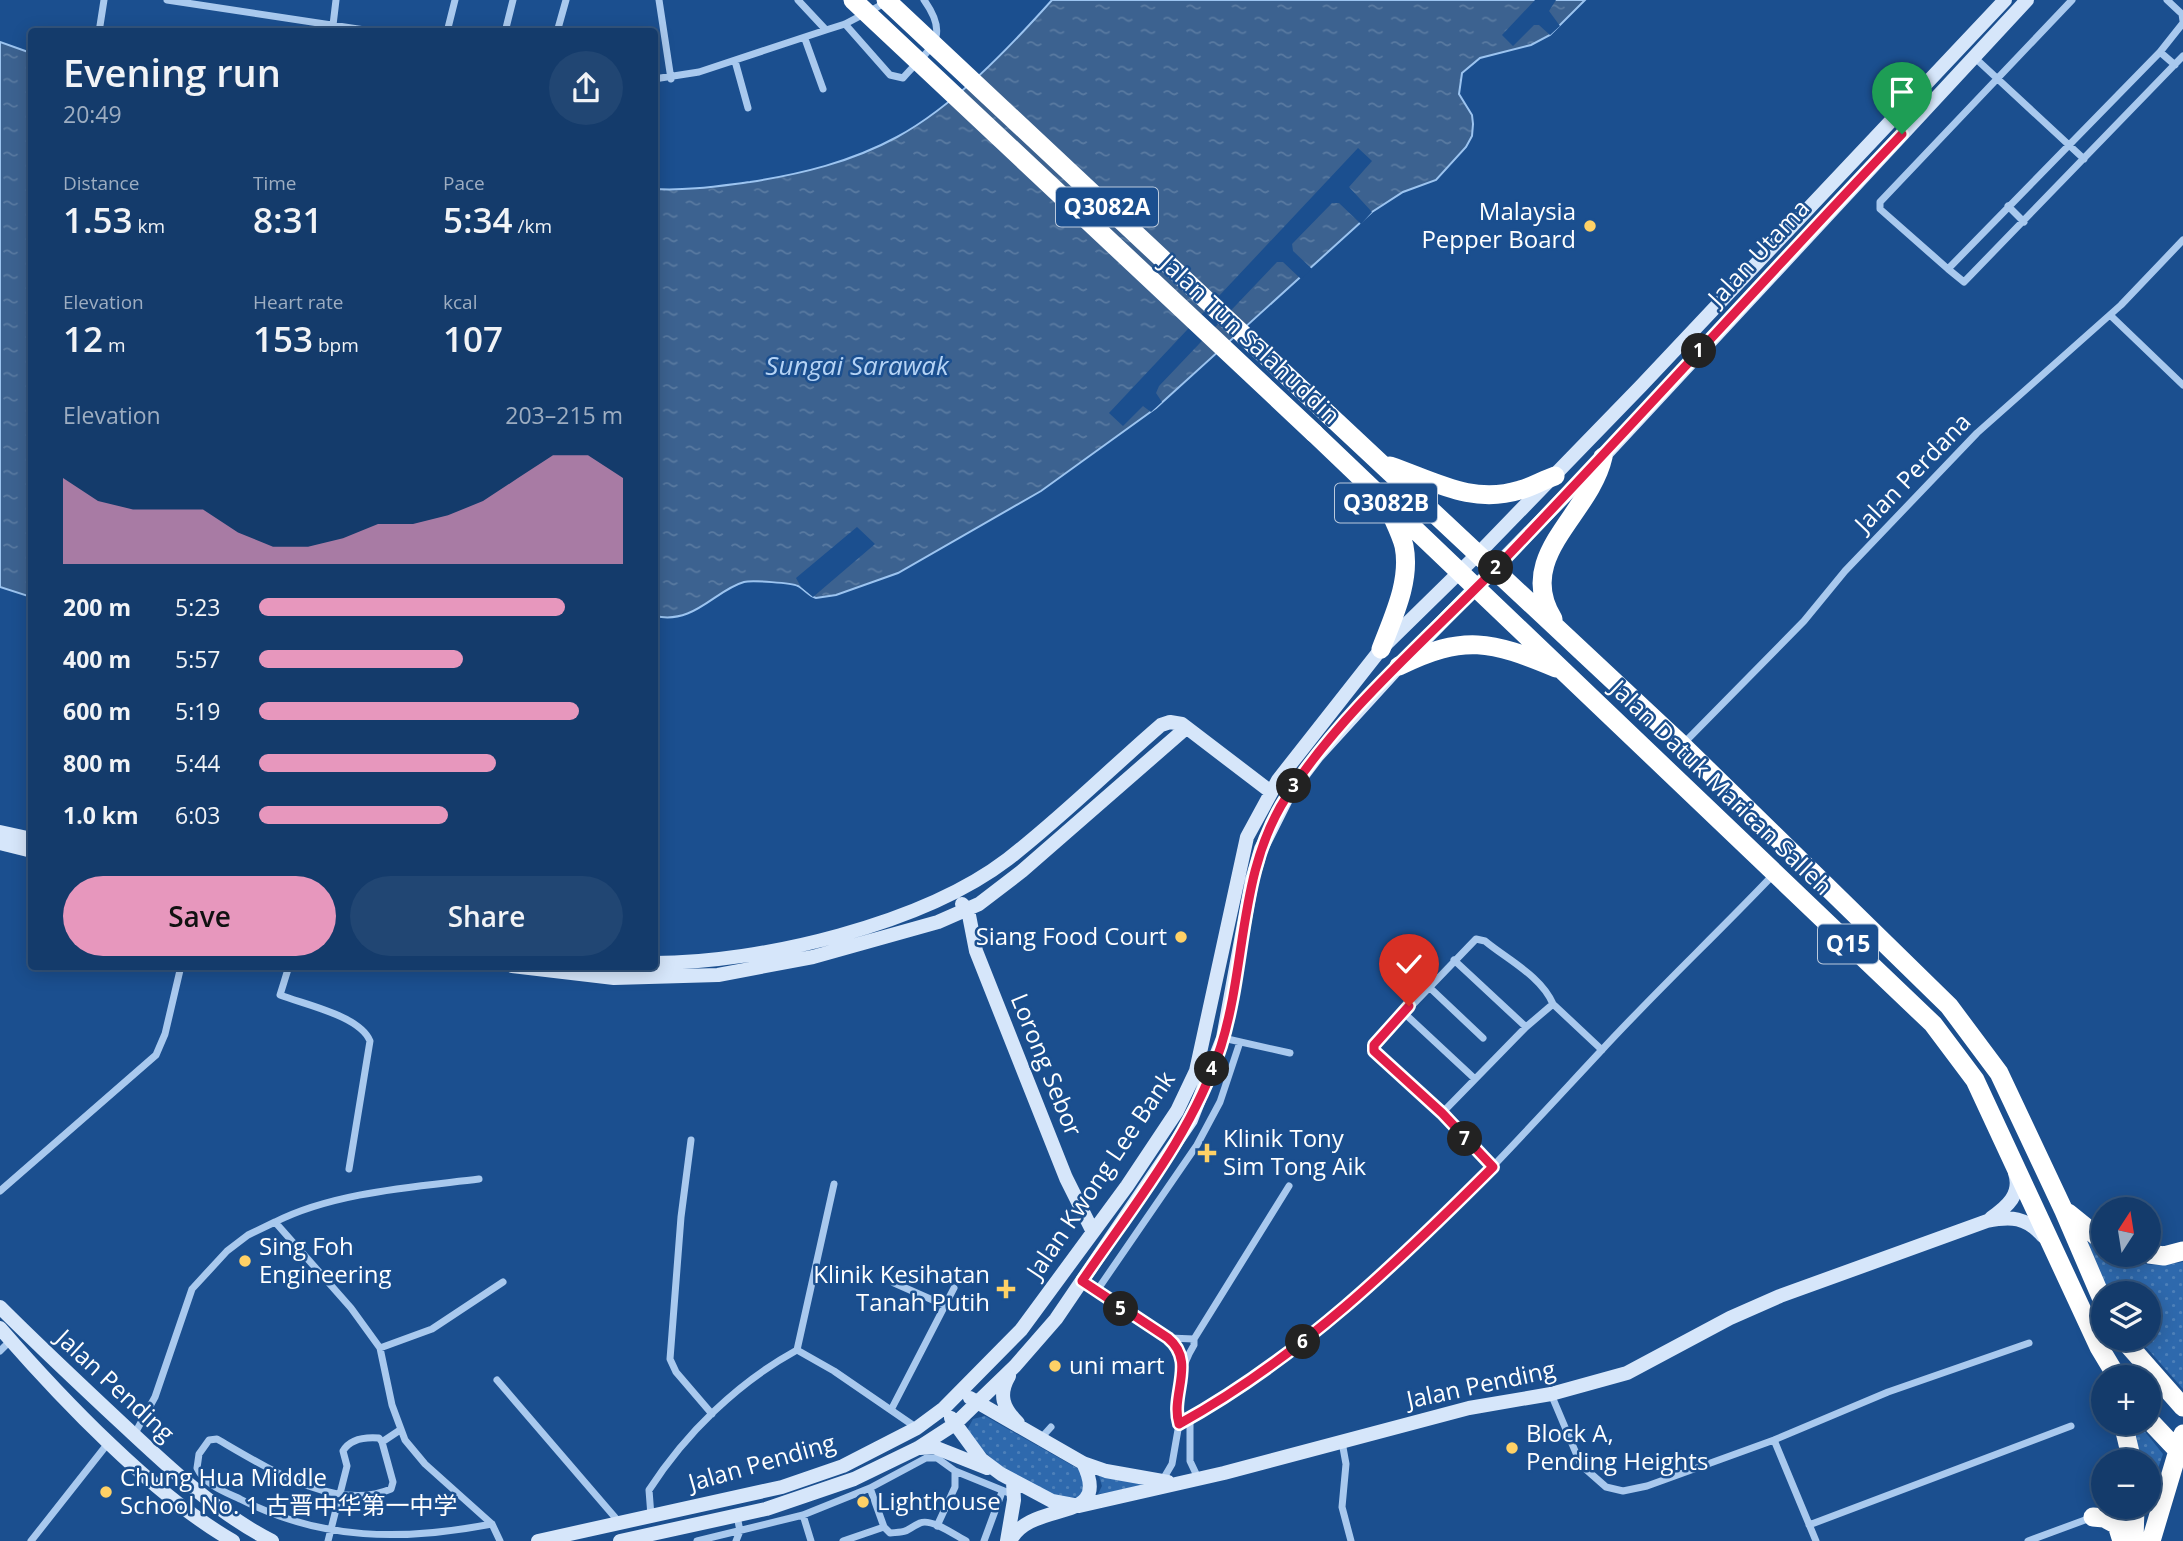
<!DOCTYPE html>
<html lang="en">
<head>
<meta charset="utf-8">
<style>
  body { margin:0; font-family:"Open Sans","Noto Sans SC",sans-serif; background:#214673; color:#f1f3f6; height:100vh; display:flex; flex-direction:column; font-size:26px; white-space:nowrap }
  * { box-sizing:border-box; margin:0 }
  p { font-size:23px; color:#9dadc1 }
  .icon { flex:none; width:38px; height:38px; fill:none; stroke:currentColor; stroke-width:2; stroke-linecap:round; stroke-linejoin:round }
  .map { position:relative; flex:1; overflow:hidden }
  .drawer { position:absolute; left:28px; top:28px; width:630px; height:942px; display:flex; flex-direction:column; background:#143b6b; border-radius:7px; box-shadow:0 4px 18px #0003,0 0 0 2px #33557e }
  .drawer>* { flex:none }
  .needle { width:46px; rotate:12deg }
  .tools { position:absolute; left:2091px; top:1197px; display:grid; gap:14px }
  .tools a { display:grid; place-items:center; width:70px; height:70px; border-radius:50%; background:#143b6b; box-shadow:0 4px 18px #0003,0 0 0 2px #33557e; font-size:35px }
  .pin { position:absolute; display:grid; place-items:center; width:60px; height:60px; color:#fff; margin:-72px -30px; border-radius:50% 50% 50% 0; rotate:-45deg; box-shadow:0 0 7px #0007 }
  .pin .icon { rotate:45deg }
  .km { position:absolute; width:35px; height:35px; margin:-18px; border-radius:50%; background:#222; color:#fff; font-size:19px; line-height:35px; text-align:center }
  .round { display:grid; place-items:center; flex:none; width:74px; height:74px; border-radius:37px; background:#214673 }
  .head { display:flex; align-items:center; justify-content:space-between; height:119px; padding:0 35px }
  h1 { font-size:38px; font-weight:600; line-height:52px }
  .metrics { display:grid; grid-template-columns:repeat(3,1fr); gap:10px; height:119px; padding:7px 35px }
  .metrics div { display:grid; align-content:center }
  .metrics b { font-size:35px; font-weight:600 }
  .metrics small { font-size:19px; font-weight:400 }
  .metrics p { font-size:19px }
  .chart { height:196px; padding:14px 35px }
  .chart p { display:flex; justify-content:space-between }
  .chart svg { width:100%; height:126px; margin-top:7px; fill:#e797bd; opacity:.7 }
  .action { display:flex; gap:14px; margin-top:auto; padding:14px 35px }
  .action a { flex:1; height:80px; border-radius:42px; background:#e797bd; color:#111; font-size:28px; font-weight:600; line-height:80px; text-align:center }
  .action a+a { background:#214673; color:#f1f3f6 }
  ul { padding:0 35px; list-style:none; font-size:23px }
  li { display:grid; grid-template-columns:112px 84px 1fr; align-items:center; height:52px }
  li i { height:18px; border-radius:9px; background:#e797bd }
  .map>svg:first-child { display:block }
  .grass { fill:url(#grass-dots) }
  .water { fill:url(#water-ripples); stroke:#9cc4f0; stroke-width:2 }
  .pier { fill:#1b4f8f }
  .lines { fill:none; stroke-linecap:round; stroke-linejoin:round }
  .street { stroke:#a9c9ee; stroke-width:7 }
  .secondary { stroke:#d6e6fa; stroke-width:14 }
  .highway { stroke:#fff; stroke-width:19 }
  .highway-bridge { stroke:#fff; stroke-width:19 }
  .route-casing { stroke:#fff; stroke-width:14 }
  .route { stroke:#e11d48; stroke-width:9 }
  .poi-dot { fill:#ffd166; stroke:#1b4f8f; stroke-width:2.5 }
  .labels { text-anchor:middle; stroke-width:5; stroke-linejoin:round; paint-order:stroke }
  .shield { fill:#1b4f8f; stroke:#bbcadd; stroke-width:2 }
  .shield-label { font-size:23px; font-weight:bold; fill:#fff }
  .poi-label { font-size:24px; fill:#fff; stroke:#1b4f8f; text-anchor:start }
  .street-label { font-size:24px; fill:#fff; stroke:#1b4f8f }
  .water-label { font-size:26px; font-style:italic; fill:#b5d3f5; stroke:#1b4f8f }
</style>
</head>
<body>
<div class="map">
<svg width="2183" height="1541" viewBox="0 0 2183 1541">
  <defs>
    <pattern id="grass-dots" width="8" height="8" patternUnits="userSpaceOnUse" patternTransform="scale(1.75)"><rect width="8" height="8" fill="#2e69ad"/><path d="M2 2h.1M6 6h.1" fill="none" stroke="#4d80b9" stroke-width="1.8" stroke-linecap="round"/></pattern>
    <pattern id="water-ripples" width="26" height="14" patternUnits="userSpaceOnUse" patternTransform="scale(1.75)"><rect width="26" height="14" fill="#3c6290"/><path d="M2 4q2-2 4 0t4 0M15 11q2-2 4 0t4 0" fill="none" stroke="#597aa1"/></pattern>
  </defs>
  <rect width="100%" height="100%" fill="#1b4f8f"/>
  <path class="grass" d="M2078,1234C2109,1261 2141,1270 2183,1262V1389L2139,1339H2149V1293H2107Z
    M985,1416L1082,1471L1087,1479L1080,1497C1037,1503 992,1462 966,1432L973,1419Z
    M2128,1423H2138L2163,1454L2149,1495V1461H2138Z
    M1099,1476L1149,1485L1098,1494L1102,1486Z"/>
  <path class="water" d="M1052,0H1585L1550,35L1531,45L1480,58L1462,73L1459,94L1472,115L1473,124L1472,136L1466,147L1436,180L1403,192L1372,212L1156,408L1041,491L898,573L836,595L816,598C809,596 805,590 798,586C792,583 752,580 744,582C715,590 694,625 655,616L654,189C687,191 718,186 750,182C801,174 851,162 897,137C954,106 1009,48 1052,0Z
    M0,42L31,53V597L0,587Z"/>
  <path class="pier" d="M1535,0H1556L1549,11L1560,26L1550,35L1539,25H1534L1513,46L1502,35Z
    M1358,148L1372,161L1349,187L1372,212L1361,224L1339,203H1332L1292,244L1293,251L1312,269L1301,279L1283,262H1277L1159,386L1156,393L1162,402L1151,412L1143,406L1123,426L1109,413Z
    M857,527L875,544L813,597L801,587L796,578Z"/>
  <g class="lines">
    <path class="street" d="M167,0L378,32
      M659,0L671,79
      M2072,0L1880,202V209L1948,269L2160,52L2183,23
      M2167,0L2182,14L2183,21
      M845,24L890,75L903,78C929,48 952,39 924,0
      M333,25L336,0
      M826,30L845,24L885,3
      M99,32L104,0
      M447,32L455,0
      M505,32L513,0
      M557,32L566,0
      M805,39L823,89
      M2160,52L2175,65
      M1974,57L2084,159
      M735,61L748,108
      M654,79L699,72L826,30L798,0
      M2008,206L2024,222
      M1948,269L1964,282L2183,56
      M2110,315L2183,385
      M1683,744L1804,621L1845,571L1977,433L2121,305L2183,240
      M1454,960L1526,1027
      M289,966L280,995C306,1005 360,1016 370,1041L349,1169
      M1428,986L1483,1038
      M1403,1012L1475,1079
      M1223,1038L1290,1053
      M1442,1113L1526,1027L1553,1004L1602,1050
      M691,1140L681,1217L670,1359L676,1372L712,1414
      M1493,1167L1442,1113L1374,1051V1045L1476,939L1485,941C1508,960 1541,976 1553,1004
      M479,1179C414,1187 334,1192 275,1222L351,1308L380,1348L392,1405L405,1440L425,1464L492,1524L500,1541
      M0,1191L156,1055L165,1034L181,966
      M1082,1281L1168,1338L1180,1350L1184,1362
      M894,1283L944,1305
      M1096,1292L1197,1145L1220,1102L1240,1042
      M1169,1338L1194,1339
      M380,1348L432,1329L503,1282
      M797,1350L834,1371L917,1428
      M0,1351L11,1340
      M497,1380L619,1522
      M1551,1394L1581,1465L1606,1487L1623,1491L1647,1486L1774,1440L1888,1392L2029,1343
      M891,1410L954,1288
      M1190,1418V1461L1198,1478
      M1179,1424C1172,1400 1181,1366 1194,1345V1339L1289,1186
      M400,1430L382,1442L393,1482L391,1489C336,1513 264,1466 217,1439L209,1440L199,1454L197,1468C205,1485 225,1492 240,1499C322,1541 403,1541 492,1524
      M134,1435L155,1397L192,1289L227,1251L248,1235L275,1222
      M1041,1438L1051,1427
      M1774,1440L1816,1541
      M1342,1442L1346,1464L1342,1507L1351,1541
      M1162,1481L1172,1464L1179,1424C1344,1334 1472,1189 1599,1053C1655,992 1716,935 1773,875
      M870,1488L884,1527L890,1533C911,1532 905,1530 920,1523C932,1518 956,1536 966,1541
      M803,1515L811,1541
      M651,1516L649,1490C686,1433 737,1383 797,1350L834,1184
      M1809,1525L2071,1426
      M937,1526L955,1487V1471
      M31,1541L109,1442
      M328,1541L347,1466L343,1451C350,1439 366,1437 379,1438L382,1442
      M697,1541L803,1515L870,1488L926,1458H937L955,1471L1014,1495
      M736,1541L740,1531L737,1516
      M843,1541L884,1527
      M984,1541L1002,1492
      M2028,1541L2093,1517"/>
    <path class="secondary" d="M0,832L32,839
      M0,843L32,851
      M962,904L968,910L976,951L1066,1178L1093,1232
      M654,963C761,963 923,924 1008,859C1061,818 1110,769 1161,725L1170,722L1182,724L1271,792
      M512,966L614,978L718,975L813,957L938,922L979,904L1022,871L1186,728
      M1991,1218C2007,1207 2022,1194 2015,1173
      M0,1307C43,1350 87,1391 132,1433C175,1473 219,1514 272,1541
      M0,1328C60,1397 155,1497 233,1541
      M1009,1376C998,1395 1003,1408 1018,1423
      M970,1398L1083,1463L1106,1471L1168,1482
      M951,1418L981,1459L1001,1474L1052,1501L1079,1506L1224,1473L1469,1408L1551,1394L1627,1373L1730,1318L1780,1296L1987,1221C2011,1216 2026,1217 2043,1236
      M920,1448L934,1447L987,1468
      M538,1541L782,1487L843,1466L917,1428L944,1408L1021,1330L1127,1186L1177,1111L1196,1071L1247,837L1278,780L1381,649L1479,553L1641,386L2005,0
      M620,1541L766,1509L854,1479L918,1448L955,1424L1015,1366L1056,1319L1191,1120L1223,1038L1252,880L1261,849L1289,793L1317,756L1399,666L1603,457L2027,0
      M1007,1541L1014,1500L1013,1482
      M1010,1541C1032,1498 1114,1526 1083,1463"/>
    <path class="highway" d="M1329,415L1682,745L1949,1006L1999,1073L2064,1211L2104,1304
      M1314,433L1933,1024L1975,1080L2099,1347L2117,1377
      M1390,466C1434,481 1472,505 1520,490C1532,487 1543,480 1555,476
      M1553,619C1514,556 1590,515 1603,457
      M1381,649C1393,617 1411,581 1404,546C1401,534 1394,521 1389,509
      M1399,666C1464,634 1491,641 1556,668
      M2068,1213L2104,1242
      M2149,1254L2164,1256L2183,1251
      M2123,1339L2183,1407
      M2149,1420L2183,1456
      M2123,1423L2132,1461
      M2093,1517L2104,1518L2117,1525L2122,1541
      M2134,1541L2135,1507
      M2151,1541L2183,1434"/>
    <path class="highway-bridge" d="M853,0L1314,433
      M886,0L1329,415"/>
  </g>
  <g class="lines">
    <g class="route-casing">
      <path id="route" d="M1409,1006L1374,1045V1051L1442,1113L1493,1167C1397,1263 1299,1358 1179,1424C1170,1394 1197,1362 1168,1338L1082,1281C1133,1206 1193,1133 1221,1046C1247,963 1238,871 1287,796C1343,710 1426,640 1497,567C1634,424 1766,277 1902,134"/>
    </g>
    <use href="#route" class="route"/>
  </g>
  <g class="poi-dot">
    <circle cx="1590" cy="226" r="7"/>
    <circle cx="1181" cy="937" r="7"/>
    <path d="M1203.5 1142.5h7v7h7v7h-7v7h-7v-7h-7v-7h7z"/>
    <circle cx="245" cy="1261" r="7"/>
    <path d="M1002.5 1278.5h7v7h7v7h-7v7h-7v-7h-7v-7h7z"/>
    <circle cx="1055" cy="1366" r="7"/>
    <circle cx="1512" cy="1448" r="7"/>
    <circle cx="106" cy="1492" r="7"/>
    <circle cx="863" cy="1502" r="7"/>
  </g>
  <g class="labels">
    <g class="shield">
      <rect x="1056" y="187.5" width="102" height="39" rx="5"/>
      <rect x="1335" y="483.5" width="102" height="39" rx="5"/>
      <rect x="1818" y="924.5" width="60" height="39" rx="5"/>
    </g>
    <g class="shield-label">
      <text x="1107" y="215">Q3082A</text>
      <text x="1386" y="511">Q3082B</text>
      <text x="1848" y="952">Q15</text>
    </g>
    <g class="poi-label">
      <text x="1576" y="220" text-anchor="end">Malaysia<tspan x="1576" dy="28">Pepper Board</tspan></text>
      <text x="1167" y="945" text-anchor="end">Siang Food Court</text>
      <text x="1223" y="1147">Klinik Tony<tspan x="1223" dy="28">Sim Tong Aik</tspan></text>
      <text x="259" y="1255">Sing Foh<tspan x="259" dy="28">Engineering</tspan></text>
      <text x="990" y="1283" text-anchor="end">Klinik Kesihatan<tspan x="990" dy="28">Tanah Putih</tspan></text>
      <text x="1069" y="1374">uni mart</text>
      <text x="1526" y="1442">Block A,<tspan x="1526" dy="28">Pending Heights</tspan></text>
      <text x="120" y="1486">Chung Hua Middle<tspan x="120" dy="28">School No. 1 古晋中华第一中学</tspan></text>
      <text x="877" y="1510">Lighthouse</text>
    </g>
    <g class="street-label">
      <text transform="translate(1759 253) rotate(-47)" y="8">Jalan Utama</text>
      <text transform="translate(1250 340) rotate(43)" y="8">Jalan Tun Salahuddin</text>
      <text transform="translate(1913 473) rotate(-46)" y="8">Jalan Perdana</text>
      <text transform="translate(1721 788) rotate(44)" y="8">Jalan Datuk Marican Salleh</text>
      <text transform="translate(1046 1065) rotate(68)" y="8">Lorong Sebor</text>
      <text transform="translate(1101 1175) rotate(-56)" y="8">Jalan Kwong Lee Bank</text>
      <text transform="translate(1481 1385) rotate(-12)" y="8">Jalan Pending</text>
      <text transform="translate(115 1386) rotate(43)" y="8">Jalan Pending</text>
      <text transform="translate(762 1463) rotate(-16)" y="8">Jalan Pending</text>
    </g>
    <g class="water-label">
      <text x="857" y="375">Sungai Sarawak</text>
    </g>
  </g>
</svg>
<div class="tools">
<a><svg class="needle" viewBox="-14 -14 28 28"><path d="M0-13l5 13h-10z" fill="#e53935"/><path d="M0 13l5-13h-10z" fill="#9dadc1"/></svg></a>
<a><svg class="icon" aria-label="layers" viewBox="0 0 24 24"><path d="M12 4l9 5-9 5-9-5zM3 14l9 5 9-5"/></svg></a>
<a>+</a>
<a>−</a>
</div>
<div class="pin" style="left:1902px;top:134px;background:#1e9e55"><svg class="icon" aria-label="arrive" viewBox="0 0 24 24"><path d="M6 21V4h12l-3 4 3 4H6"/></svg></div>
<div class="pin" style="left:1409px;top:1006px;background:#d93025"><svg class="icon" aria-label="check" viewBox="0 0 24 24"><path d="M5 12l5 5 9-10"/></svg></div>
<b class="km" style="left:1699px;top:351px">1</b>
<b class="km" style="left:1496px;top:568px">2</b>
<b class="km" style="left:1294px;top:786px">3</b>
<b class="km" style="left:1212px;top:1069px">4</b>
<b class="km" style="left:1121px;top:1309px">5</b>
<b class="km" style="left:1303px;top:1342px">6</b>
<b class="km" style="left:1465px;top:1139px">7</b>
<section class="drawer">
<div class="head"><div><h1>Evening run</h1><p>20:49</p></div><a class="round"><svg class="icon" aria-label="share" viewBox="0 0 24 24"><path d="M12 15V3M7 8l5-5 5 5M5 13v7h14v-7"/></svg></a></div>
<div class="metrics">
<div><p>Distance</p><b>1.53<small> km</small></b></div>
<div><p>Time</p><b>8:31</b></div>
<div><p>Pace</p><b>5:34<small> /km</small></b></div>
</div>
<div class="metrics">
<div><p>Elevation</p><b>12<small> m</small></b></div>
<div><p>Heart rate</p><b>153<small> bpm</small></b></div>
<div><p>kcal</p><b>107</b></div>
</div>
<div class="chart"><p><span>Elevation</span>203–215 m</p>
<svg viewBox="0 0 160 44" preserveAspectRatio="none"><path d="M0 44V14L10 22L20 25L30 25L40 25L50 33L60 38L70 38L80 35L90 30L100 30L110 27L120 22L130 14L140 6L150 6L160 14V44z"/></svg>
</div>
<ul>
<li><b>200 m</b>5:23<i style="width:84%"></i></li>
<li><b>400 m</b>5:57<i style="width:56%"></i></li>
<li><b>600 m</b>5:19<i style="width:88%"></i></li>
<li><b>800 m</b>5:44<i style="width:65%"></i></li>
<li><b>1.0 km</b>6:03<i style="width:52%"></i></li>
</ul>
<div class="action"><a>Save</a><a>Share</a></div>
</section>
</div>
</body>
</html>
